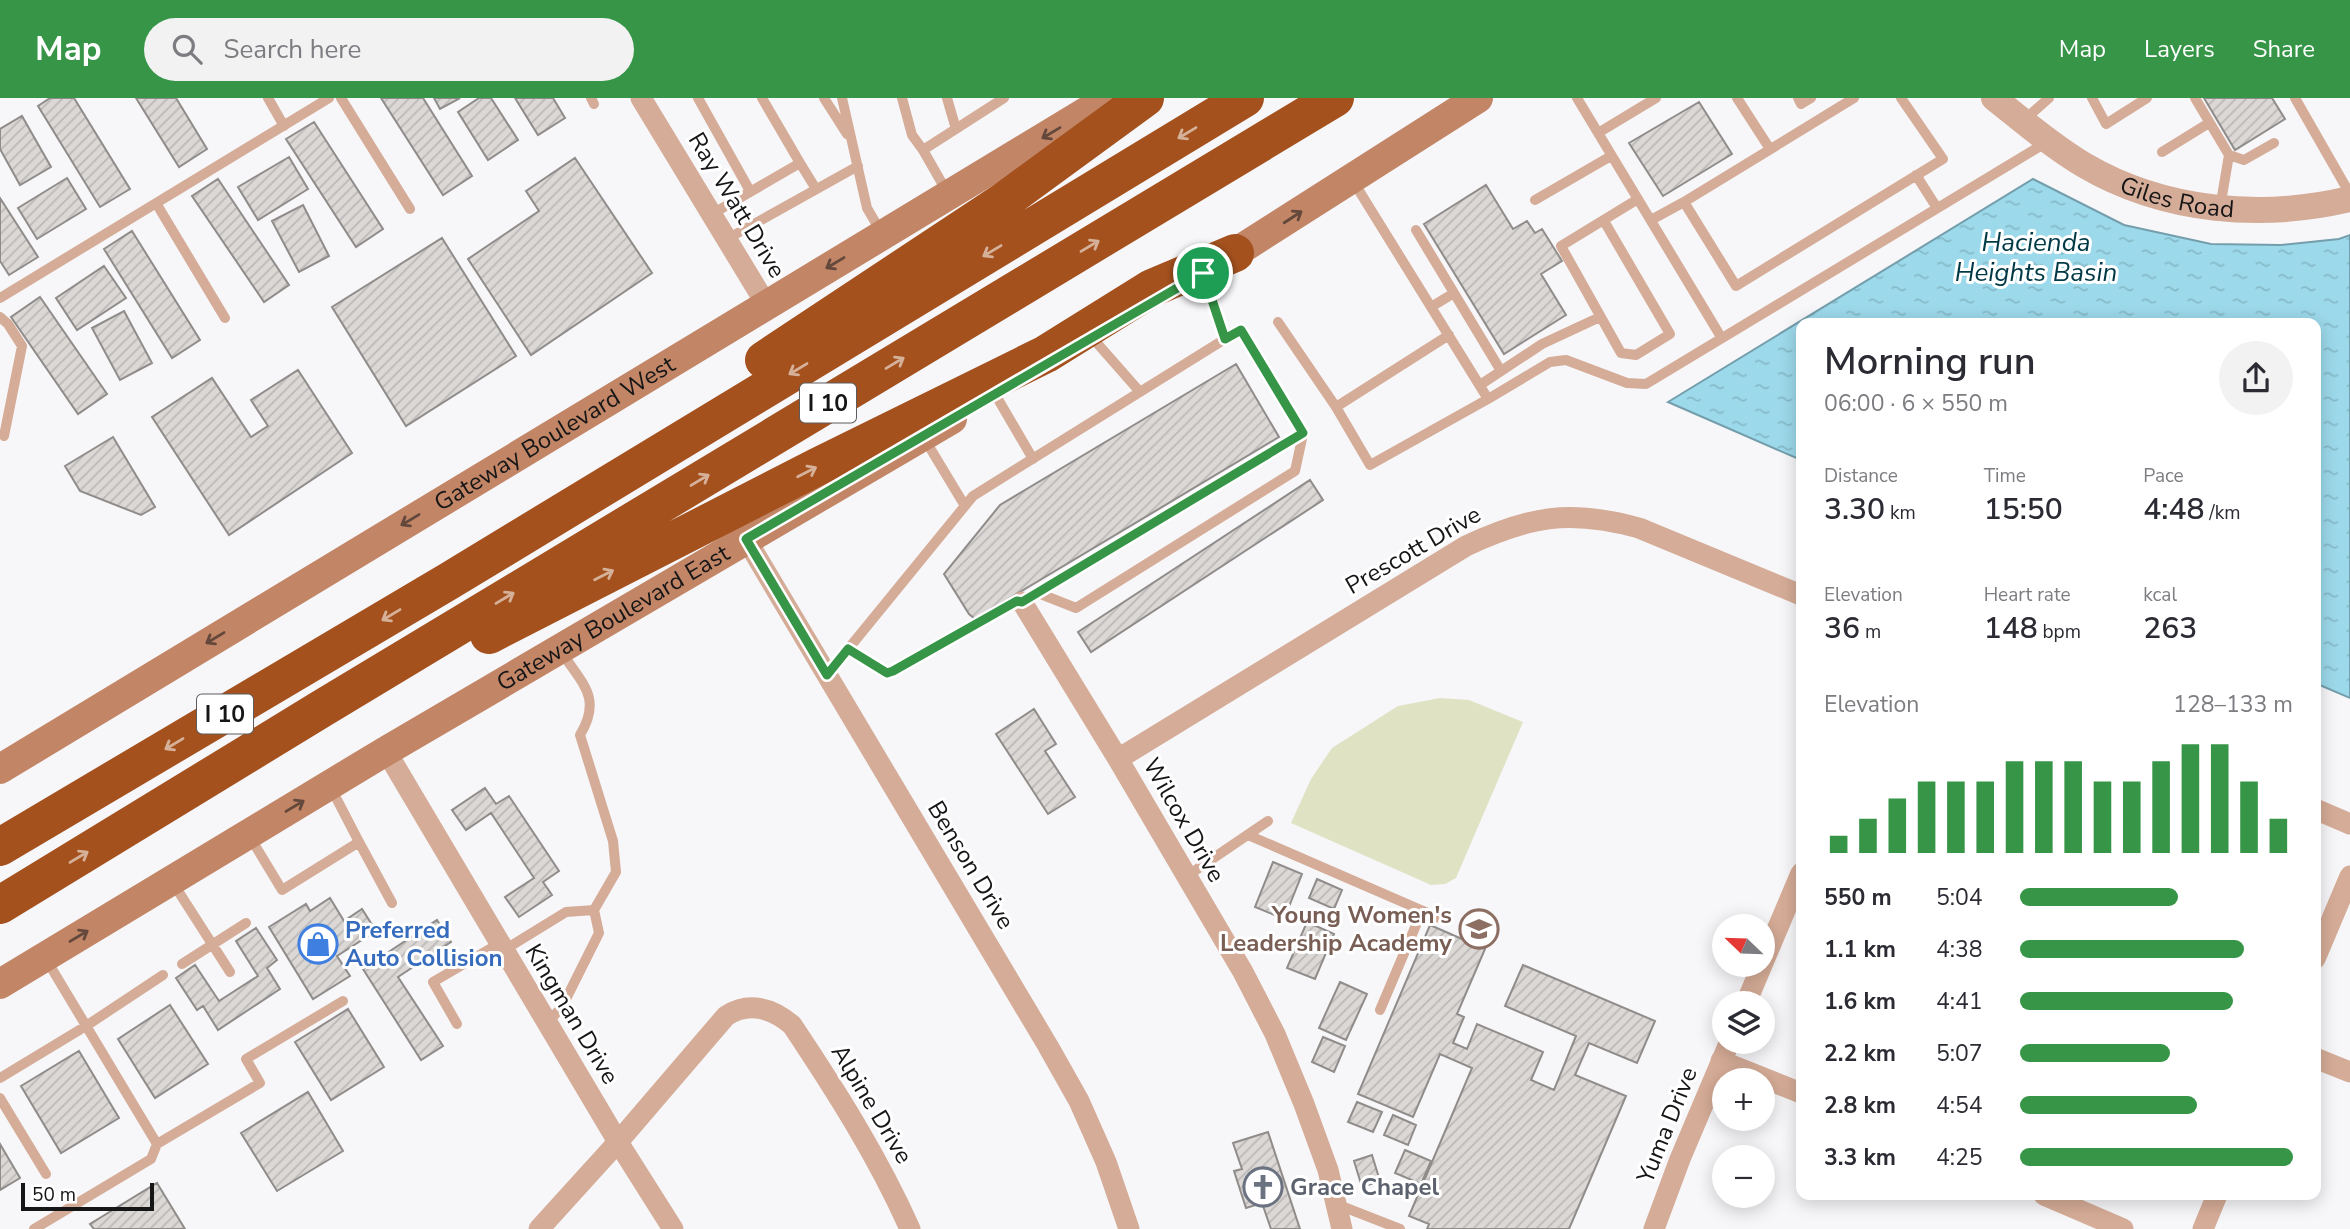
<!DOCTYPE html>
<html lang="en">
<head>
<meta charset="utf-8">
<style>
  body { margin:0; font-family:"Nunito Sans",sans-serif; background:#f2f2f3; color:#2b2b33; height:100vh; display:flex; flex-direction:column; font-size:26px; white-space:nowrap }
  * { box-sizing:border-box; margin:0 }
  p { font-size:23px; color:#7c7c81 }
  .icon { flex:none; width:38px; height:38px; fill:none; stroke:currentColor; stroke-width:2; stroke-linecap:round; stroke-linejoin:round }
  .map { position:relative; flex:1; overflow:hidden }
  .drawer { position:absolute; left:1796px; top:220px; width:525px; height:882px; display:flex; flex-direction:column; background:#fff; border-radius:14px; box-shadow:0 4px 18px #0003 }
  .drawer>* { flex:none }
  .needle { width:46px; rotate:293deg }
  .controls { position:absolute; left:1712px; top:816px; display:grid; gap:14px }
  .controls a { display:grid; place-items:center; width:63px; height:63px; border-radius:50%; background:#fff; box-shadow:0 4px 18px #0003; font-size:35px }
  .scale { position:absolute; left:21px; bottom:18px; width:133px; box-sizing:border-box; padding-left:7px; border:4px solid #161617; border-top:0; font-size:19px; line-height:24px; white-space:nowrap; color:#161617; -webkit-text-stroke:5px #fff; paint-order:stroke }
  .pin { position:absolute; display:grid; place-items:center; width:60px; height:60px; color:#fff; margin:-30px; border:4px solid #fff; border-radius:50%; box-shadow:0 2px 7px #0007 }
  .round { display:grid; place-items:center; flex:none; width:74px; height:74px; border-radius:37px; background:#f2f2f3 }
  .overview { display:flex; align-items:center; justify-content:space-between; height:119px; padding:0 28px }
  h1 { font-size:38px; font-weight:600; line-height:52px }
  .stats { display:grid; grid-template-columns:repeat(3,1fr); gap:10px; height:119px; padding:7px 28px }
  .stats div { display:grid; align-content:center }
  .stats b { font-size:30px; font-weight:600 }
  .stats small { font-size:19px; font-weight:400 }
  .stats p { font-size:19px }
  .chart { height:196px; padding:14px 28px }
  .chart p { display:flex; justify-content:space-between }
  .chart svg { width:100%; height:126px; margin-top:7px; stroke:#369547; stroke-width:6 }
  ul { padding:0 28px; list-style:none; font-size:23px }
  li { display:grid; grid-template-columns:112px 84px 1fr; align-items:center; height:52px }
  li i { height:18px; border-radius:9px; background:#369547 }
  header { display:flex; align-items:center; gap:42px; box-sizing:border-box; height:98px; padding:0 35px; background:#369547; color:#fff }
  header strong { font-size:33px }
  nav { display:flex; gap:38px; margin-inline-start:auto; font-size:24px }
  .search { width:490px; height:63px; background:#f2f2f3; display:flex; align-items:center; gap:18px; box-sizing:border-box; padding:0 24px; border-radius:38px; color:#7c7c81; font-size:26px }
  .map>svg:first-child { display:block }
  .pitch { fill:#dfe3c4 }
  .water { fill:url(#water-ripples); stroke:#749eab; stroke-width:2 }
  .building { fill:url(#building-hatch); stroke:#8f8c8a; stroke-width:2 }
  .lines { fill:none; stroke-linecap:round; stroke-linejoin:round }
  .service { stroke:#d5ac97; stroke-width:10 }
  .minor { stroke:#d5ac97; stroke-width:21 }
  .tertiary { stroke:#d5ac97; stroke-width:26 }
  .secondary { stroke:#c28667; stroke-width:30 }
  .motorway { stroke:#a4511e; stroke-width:38 }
  .oneway { stroke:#63483b }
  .oneway2 { stroke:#d6b19a }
  .route-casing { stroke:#fff; stroke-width:14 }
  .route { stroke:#369547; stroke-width:9 }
  .labels { text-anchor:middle; stroke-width:6; stroke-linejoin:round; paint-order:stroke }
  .shield { fill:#fff; stroke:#5c5c5d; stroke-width:2 }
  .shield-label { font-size:23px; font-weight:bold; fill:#161617 }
  .street-label { font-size:24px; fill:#161617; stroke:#fff }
  .education-label { font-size:24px; font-weight:bold; fill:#785e54; stroke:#fff; text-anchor:end }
  .shop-label { font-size:24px; font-weight:bold; fill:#366cbe; stroke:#fff; text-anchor:start }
  .worship-label { font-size:24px; font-weight:bold; fill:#5b616d; stroke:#fff; text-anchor:start }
  .water-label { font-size:26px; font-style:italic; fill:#003946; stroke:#fff }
</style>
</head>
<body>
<header>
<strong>Map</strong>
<div class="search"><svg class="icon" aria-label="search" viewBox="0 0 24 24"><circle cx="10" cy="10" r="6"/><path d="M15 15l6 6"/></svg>Search here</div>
<nav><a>Map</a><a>Layers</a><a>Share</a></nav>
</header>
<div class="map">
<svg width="2350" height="1131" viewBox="0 0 2350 1131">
  <defs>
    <pattern id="water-ripples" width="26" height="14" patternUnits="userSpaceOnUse" patternTransform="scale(1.75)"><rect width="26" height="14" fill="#9cd9eb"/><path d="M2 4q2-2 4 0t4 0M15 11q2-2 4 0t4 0" fill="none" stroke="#86bac9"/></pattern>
    <pattern id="building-hatch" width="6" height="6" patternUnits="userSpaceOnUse" patternTransform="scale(1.75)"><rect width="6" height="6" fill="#dbd8d6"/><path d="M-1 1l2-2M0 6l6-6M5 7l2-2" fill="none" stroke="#bbb9b7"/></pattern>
  </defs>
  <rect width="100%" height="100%" fill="#f7f7fa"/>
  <path class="pitch" d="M1440,600L1469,602L1523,624L1456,780L1445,786L1431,787L1291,725L1311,681L1332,650L1398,608Z"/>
  <path class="water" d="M2033,81L2124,127L2211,146L2281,147L2339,141L2350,137V600L2315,585V226H1801V362L1668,304Z"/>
  <path class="building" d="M50,0H74L130,91L100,109L38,8Z
    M136,0H176L207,51L179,69Z
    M381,0H423L472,78L443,97Z
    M434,0H460L440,11Z
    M479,0H491L518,42L488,62L458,14Z
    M515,0H553L565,20L538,37Z
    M2204,0H2272L2285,21L2235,52Z
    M1699,4L1732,56L1663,98L1629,45Z
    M22,18L51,69L20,87L0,51V31Z
    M314,24L383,131L356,149L286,41Z
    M289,59L308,91L258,122L238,89Z
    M575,60L652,175L531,257L468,161L539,113L526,93Z
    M67,80L86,111L37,141L18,110Z
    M218,81L289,187L264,204L192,98Z
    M1486,87L1513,131L1527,123L1535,135L1542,131L1562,163L1541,176L1566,217L1504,256L1424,126Z
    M0,100L38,159L9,177L0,163Z
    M303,107L329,158L299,174L272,123Z
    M132,133L200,242L172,260L104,151Z
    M442,140L516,258L406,328L332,209Z
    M104,168L126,200L77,232L56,200Z
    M40,199L107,296L78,316L11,219Z
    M124,213L152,265L120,282L92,230Z
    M1236,266L1279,339L975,521L969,516L944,476L1000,407Z
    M298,272L352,355L229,437L152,319L212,280L251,339L268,328L251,302Z
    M113,339L155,409L141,417L80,393L65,368Z
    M1310,382L1323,402L1091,554L1078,534Z
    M1034,611L1056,646L1045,653L1075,699L1048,716L996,636Z
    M485,690L496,706L509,698L559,773L543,784L552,797L519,819L505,799L534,780L491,715L466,732L452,712Z
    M1273,764L1302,776L1284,821L1255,809Z
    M1317,781L1342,792L1334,811L1309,800Z
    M330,800L344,823L362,811L376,833L337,858L350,878L313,901L269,829L306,806L310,813Z
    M437,822L451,844L398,879L443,948L421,962L363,871Z
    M1307,824L1334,836L1315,881L1287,870Z
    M1430,827L1485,851L1457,916L1464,919L1453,945L1467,951L1477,926L1543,954L1531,982L1554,992L1576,938L1505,908L1523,867L1655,923L1637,965L1589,945L1575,977L1626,998L1569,1131H1427L1429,1126L1409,1118L1472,970L1440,956L1413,1019L1358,996Z
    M256,830L277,862L267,870L280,891L218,932L203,908L197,912L176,880L195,867L219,903L258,878L236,843Z
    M1340,884L1367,896L1346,942L1319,930Z
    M170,907L208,966L155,1000L118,941Z
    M348,911L384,969L331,1002L295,944Z
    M1323,939L1345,948L1334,974L1312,964Z
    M79,953L119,1020L61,1055L21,988Z
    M308,994L343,1053L277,1093L241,1035Z
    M1357,1004L1382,1014L1373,1034L1348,1024Z
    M1393,1017L1416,1027L1408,1047L1384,1037Z
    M1268,1034L1300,1131H1271L1262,1105L1246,1110L1234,1073L1242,1071L1233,1045Z
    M0,1046L20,1080L0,1092Z
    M1405,1052L1431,1063L1421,1086L1395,1075Z
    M1372,1057L1380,1083L1362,1089L1354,1063Z
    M157,1085L185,1131H94L90,1126Z"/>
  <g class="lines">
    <path class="service" d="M268,0L284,28
      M341,0L410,111
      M591,0L594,6
      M698,0L750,93
      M824,0L847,36
      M842,0L867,110L881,134
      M902,0L912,37L923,52
      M947,0L956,31
      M1577,0L1721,239
      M1737,0L1770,51
      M1798,0L1801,6L1811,0
      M1854,0L1684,104L1736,188L1943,61L1901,0
      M2092,0L2106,26L2147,0
      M2195,0L2229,57L2220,110
      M2295,0L2350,96
      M2023,23L2049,0
      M1598,35L1656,0
      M2162,54L2209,25
      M2229,57L2244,62L2274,45
      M800,65L816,91
      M1916,77L1937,110
      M947,94L923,52L1004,0
      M1535,102L1611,58
      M156,105L225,220
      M712,116L800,65L762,0
      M1651,122L1684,104
      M1604,123L1670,236L1636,257L1621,255L1561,148L1638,101
      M1416,132L1454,195
      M727,141L858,68
      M0,200L329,0
      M1431,209L1454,195L1501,273
      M0,219L8,226L22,248L4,338
      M1278,224L1336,309L1370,367L1488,301L1353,83
      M1089,236L1140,294
      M1480,287L1542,246L1600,219
      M995,296L1033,361
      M1488,301L1550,264L1566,262L1627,285L1646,286L2047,44
      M1336,309L1449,237
      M924,340L965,408
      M1038,495L1076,510L1295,373L1303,336
      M848,551L887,575L893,574L1017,503L1022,504L1303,336L1241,232L1225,241
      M827,577L973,398L1225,241L1203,175
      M331,690L359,744
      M1248,737L1444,822
      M250,739L282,792L359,744L392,805
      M1187,778L1268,723
      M173,785L230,874
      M504,852L566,814L594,812L616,774L613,743L580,637C603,599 581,585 561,553
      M182,866L246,825
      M1380,912L1422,813
      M547,925L562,909L599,835L594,812
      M457,926L433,884L500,845
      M0,980L86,928L163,877
      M0,1000L46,1076
      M157,1046L260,985L246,961L343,903
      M1336,1106L1400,1131
      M34,1131L151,1061L157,1046L46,861"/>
    <path class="minor" d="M641,0L766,206
      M746,441L1048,948L1079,1003L1106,1064L1129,1131
      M1022,504L1118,661L1243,874L1275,936L1304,1006L1328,1072L1342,1131
      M386,653L618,1044L673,1131
      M1118,661L1466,448C1530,418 1570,411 1639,430L1801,497
      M2315,711L2350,726
      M2315,861L2350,778
      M1746,905L1801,775
      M2315,960L2350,974
      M1721,963L1801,995
      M2044,1097L2123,1131
      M539,1131L618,1044L726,918C749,903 772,910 792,927C836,993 878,1059 910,1131
      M1654,1131L1680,1061L1730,943
      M2203,1131L2217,1097"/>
    <path class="tertiary" id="s1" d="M1994,0C2023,23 2052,48 2084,67C2164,114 2262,122 2350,101"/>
    <g class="secondary">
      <path d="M1216,167L1478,0"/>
      <path id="s2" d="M0,671L1109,0"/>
      <path id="s3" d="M0,886L386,653L952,321"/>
    </g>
    <path class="motorway" d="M764,262L1004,103L1145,0
      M489,537L817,369L1046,256L1152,190L1235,155
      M0,749L449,483L1245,0
      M0,807L321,611L1335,0"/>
  </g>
  <defs><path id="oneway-shaft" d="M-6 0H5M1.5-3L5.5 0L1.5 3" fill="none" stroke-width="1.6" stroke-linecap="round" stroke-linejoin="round" transform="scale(1.75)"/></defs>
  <g class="oneway">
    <use href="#oneway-shaft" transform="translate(1051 35) rotate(149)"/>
    <use href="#oneway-shaft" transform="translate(1293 119) rotate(-33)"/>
    <use href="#oneway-shaft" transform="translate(835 165) rotate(149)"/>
    <use href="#oneway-shaft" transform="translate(410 422) rotate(149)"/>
    <use href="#oneway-shaft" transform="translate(215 540) rotate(149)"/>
    <use href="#oneway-shaft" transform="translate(295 708) rotate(-31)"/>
    <use href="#oneway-shaft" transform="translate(79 838) rotate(-31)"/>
  </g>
  <g class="oneway2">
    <use href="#oneway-shaft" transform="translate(1187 35) rotate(149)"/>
    <use href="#oneway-shaft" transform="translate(1090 148) rotate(-31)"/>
    <use href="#oneway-shaft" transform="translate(992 153) rotate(149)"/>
    <use href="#oneway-shaft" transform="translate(895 265) rotate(-31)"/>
    <use href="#oneway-shaft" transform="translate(798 271) rotate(149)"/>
    <use href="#oneway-shaft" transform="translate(807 374) rotate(-27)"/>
    <use href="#oneway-shaft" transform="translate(700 382) rotate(-31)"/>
    <use href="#oneway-shaft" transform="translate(604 477) rotate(-27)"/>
    <use href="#oneway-shaft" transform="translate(505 500) rotate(-31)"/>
    <use href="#oneway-shaft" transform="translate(391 517) rotate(149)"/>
    <use href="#oneway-shaft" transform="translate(174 646) rotate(149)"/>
    <use href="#oneway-shaft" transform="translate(79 759) rotate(-31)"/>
  </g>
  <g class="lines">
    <g class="route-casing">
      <path id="route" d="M1203,175L1225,241L1241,232L1303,335L1022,504L1017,503L893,573L887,575L848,551L827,577L746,441Z"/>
    </g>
    <use href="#route" class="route"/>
  </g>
  <defs>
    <g id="school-ring" transform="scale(2.0125)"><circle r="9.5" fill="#fff" stroke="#8d6e63" stroke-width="1.5"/><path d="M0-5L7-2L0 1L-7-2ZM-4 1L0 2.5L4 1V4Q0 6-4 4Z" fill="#8d6e63"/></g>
    <g id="shop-ring" transform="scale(2.0125)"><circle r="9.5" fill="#fff" stroke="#3f7fe0" stroke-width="1.5"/><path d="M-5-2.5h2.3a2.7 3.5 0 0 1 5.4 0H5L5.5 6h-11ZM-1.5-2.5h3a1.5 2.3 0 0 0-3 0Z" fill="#3f7fe0"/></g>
    <g id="church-ring" transform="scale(2.0125)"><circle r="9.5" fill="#fff" stroke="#6b7280" stroke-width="1.5"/><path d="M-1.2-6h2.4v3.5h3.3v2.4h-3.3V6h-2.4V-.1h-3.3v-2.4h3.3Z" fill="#6b7280"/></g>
  </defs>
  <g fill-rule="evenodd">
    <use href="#school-ring" x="1479" y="831"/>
    <use href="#shop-ring" x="318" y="846"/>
    <use href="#church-ring" x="1263" y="1089"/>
  </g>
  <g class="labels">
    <g class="shield">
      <rect x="800" y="285.5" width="56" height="39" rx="5"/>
      <rect x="197" y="596.5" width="56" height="39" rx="5"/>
    </g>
    <g class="shield-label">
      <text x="828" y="313">I 10</text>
      <text x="225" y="624">I 10</text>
    </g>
    <g class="street-label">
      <text dy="8" stroke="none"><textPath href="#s1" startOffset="212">Giles Road</textPath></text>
      <text transform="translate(737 107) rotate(59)" y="8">Ray Watt Drive</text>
      <text dy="8" stroke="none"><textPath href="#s2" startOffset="648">Gateway Boulevard West</textPath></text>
      <text transform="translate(1413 452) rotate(-30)" y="8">Prescott Drive</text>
      <text dy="8" stroke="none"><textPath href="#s3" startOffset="714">Gateway Boulevard East</textPath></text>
      <text transform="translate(1184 722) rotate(60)" y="8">Wilcox Drive</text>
      <text transform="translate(971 767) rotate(59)" y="8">Benson Drive</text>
      <text transform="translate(572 916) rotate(59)" y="8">Kingman Drive</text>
      <text transform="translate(872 1006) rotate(59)" y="8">Alpine Drive</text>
      <text transform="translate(1667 1027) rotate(-68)" y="8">Yuma Drive</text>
    </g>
    <g class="education-label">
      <text x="1452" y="825">Young Women's<tspan x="1452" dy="28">Leadership Academy</tspan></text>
    </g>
    <g class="shop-label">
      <text x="345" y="840">Preferred<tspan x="345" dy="28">Auto Collision</tspan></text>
    </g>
    <g class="worship-label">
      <text x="1290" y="1097">Grace Chapel</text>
    </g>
    <g class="water-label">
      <text x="2036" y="153">Hacienda<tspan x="2036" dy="30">Heights Basin</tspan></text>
    </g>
  </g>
</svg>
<div class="controls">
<a><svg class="needle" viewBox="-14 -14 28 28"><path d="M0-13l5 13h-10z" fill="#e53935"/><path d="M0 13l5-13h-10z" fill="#7c7c81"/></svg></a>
<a><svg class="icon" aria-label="layers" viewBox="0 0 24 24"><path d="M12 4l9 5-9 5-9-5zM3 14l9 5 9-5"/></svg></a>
<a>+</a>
<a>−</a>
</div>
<div class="scale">50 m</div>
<div class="pin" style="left:1203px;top:175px;background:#1e9e55"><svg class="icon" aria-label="arrive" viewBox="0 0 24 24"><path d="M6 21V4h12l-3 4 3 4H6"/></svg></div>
<section class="drawer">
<div class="overview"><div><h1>Morning run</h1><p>06:00 · 6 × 550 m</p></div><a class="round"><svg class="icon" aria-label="share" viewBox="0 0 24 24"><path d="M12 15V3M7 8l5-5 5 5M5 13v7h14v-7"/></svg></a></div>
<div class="stats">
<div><p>Distance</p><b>3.30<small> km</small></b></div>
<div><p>Time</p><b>15:50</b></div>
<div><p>Pace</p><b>4:48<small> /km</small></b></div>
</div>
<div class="stats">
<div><p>Elevation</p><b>36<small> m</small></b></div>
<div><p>Heart rate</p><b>148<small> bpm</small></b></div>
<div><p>kcal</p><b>263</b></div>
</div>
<div class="chart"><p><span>Elevation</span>128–133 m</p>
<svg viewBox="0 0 160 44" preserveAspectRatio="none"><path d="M5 44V38M15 44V32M25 44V25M35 44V19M45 44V19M55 44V19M65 44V12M75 44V12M85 44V12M95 44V19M105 44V19M115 44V12M125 44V6M135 44V6M145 44V19M155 44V32"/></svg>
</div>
<ul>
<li><b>550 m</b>5:04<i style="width:58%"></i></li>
<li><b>1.1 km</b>4:38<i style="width:82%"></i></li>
<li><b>1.6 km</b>4:41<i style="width:78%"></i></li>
<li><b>2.2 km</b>5:07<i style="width:55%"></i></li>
<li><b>2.8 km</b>4:54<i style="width:65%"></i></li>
<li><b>3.3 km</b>4:25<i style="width:100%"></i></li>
</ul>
</section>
</div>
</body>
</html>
